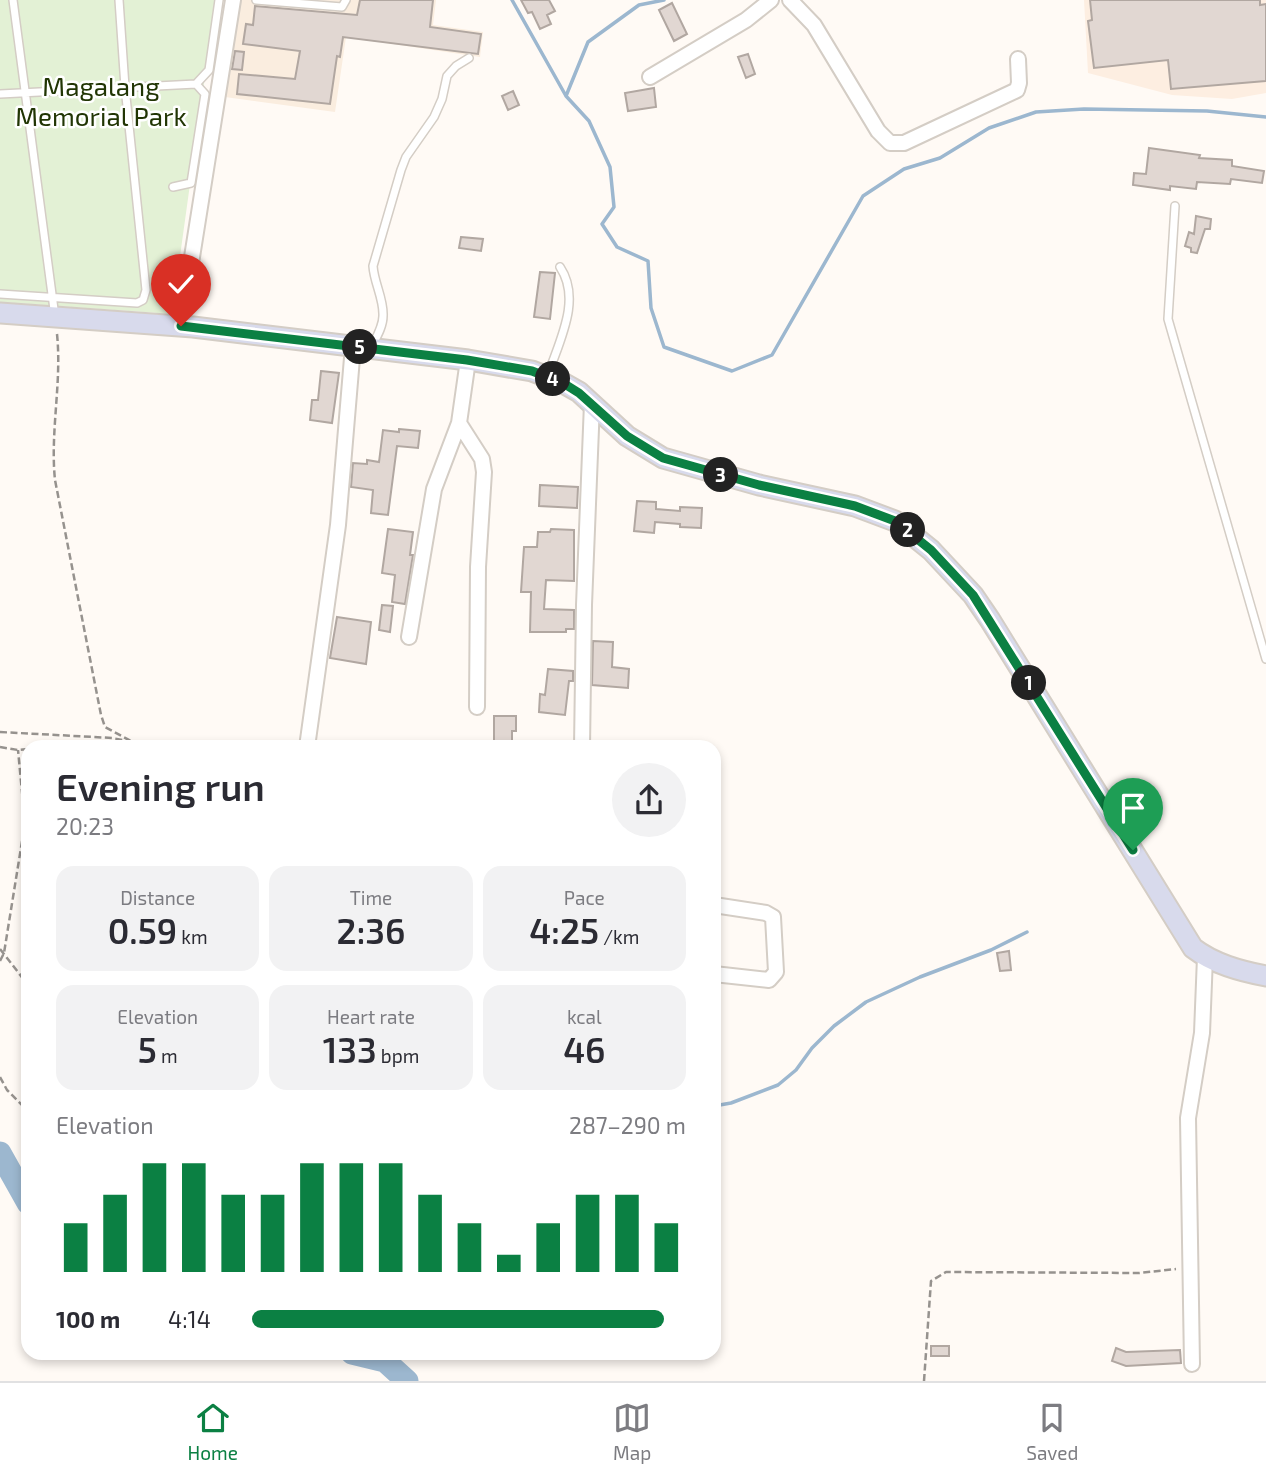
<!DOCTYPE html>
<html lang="en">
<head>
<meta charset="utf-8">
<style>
  body { margin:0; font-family:"Exo 2",sans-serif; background:#f2f2f3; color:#2b2b33; height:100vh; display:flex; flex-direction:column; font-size:26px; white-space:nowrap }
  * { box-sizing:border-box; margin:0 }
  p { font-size:23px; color:#7c7c81 }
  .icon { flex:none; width:38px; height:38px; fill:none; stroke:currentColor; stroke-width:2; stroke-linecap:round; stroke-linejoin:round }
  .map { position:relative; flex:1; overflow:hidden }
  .drawer { position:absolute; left:21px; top:740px; width:700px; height:620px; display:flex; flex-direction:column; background:#fff; border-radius:21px; box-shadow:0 4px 10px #0003 }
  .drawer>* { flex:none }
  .pin { position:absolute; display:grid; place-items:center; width:60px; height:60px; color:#fff; margin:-72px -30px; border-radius:50% 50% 50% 0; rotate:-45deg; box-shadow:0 0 7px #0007 }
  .pin .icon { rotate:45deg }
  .km { position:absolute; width:35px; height:35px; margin:-18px; border-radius:50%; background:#222; color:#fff; font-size:19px; line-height:35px; text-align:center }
  .round { display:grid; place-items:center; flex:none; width:74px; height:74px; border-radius:37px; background:#f2f2f3 }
  .summary { display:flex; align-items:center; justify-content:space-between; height:119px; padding:0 35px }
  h1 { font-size:38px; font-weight:600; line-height:52px }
  .figures { display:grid; grid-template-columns:repeat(3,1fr); gap:10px; height:119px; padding:7px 35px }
  .figures div { display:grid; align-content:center; border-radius:18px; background:#f2f2f3; text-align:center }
  .figures b { font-size:35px; font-weight:600 }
  .figures small { font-size:19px; font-weight:400 }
  .figures p { font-size:19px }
  .chart { height:196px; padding:14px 35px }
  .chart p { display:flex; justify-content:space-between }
  .chart svg { width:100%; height:126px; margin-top:7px; stroke:#0b8043; stroke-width:6 }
  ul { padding:0 35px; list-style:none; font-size:23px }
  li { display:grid; grid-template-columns:112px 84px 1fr; align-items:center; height:52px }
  li i { height:18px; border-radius:9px; background:#0b8043 }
  .tab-bar { display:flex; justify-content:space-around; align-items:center; height:98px; border-top:2px solid #e1e1e2; background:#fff; font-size:19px; color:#7c7c81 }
  .tab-bar a { display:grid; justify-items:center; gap:4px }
  .tab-bar .active { color:#0b8043 }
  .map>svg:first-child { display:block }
  .industrial { fill:#fdeee1 }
  .built { fill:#faeddf }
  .green { fill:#e3f1d5 }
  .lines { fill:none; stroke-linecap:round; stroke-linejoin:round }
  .stream { stroke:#9cb7cf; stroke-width:3.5 }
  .river { stroke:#9cb7cf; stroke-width:23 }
  .building { fill:#e1d7d2; stroke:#b1a7a1; stroke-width:2 }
  .lane-casing { stroke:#d4cdc5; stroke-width:10 }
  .street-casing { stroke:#d4cdc5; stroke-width:18 }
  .secondary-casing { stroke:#d4cdc5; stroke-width:23 }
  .path { stroke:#96928e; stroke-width:2.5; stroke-dasharray:7 3.5; stroke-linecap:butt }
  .lane { stroke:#fff; stroke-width:7 }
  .street { stroke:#fff; stroke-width:14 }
  .secondary { stroke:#d8daec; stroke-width:19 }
  .route-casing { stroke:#fff; stroke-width:14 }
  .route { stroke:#0b8043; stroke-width:9 }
  .labels { text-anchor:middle; stroke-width:5; stroke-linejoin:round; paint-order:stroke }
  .park-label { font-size:26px; fill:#213504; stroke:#fff }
</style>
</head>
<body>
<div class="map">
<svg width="1266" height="1381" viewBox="0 0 1266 1381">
  <rect width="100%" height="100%" fill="#fffaf5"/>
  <path class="industrial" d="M1084,0H1266V93L1232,99L1172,95L1088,73Z"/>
  <path class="built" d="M238,0H436L433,25L483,32L480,57L346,37L335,112L225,97Z"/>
  <path class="green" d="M0,0H219L210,40L172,314L0,302Z"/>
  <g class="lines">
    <path class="stream" d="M512,0L566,96L589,121L610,167L614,207L602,224L617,247L648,261L651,308L664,347L732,371L772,355L863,196L904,169L940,158L989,128L1036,112L1084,109L1207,111L1266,117
      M566,96L588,42L639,5L664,0
      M714,1106L731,1103L778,1085L796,1070L812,1048L834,1026L866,1002L920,977L991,950L1027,932"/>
    <path class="river" d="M0,1153L28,1203
      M352,1353L385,1361L407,1381"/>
  </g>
  <path class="building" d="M360,0H433L430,27L481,34L478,54L343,37L340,57L337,56L330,104L237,94L239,74L295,79L300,51L243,44L246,24L253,25L255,6L357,15Z
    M521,0H549L555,11L547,15L551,24L540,29L532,12L528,13Z
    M1090,0H1260V5L1266,4V81L1171,89L1168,60L1094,68L1088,21L1092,20Z
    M672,3L687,34L674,41L659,10Z
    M235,51L244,52L242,70L232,69Z
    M748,54L755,74L746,78L738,57Z
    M654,88L656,107L628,111L625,93Z
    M513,91L519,105L508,110L502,96Z
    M1149,148L1200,155L1199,158L1232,160V166L1264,171L1262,183L1231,179L1230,184L1197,182L1196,189L1170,186V190L1133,185L1134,173L1146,174Z
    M1196,216L1211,219L1210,229H1205L1197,253L1191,252V248L1185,246L1189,232L1194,234Z
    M461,237L483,239L481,251L459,248Z
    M540,272L555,273L550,319L534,317Z
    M321,371L339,373L332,423L310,420L312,400H318Z
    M399,429L420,431L418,448L397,446L388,515L371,513L373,490L351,487L353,463L367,464V460L379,462L383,430L399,432Z
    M540,485L578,487L577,508L539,506Z
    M637,501L656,502V509L680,511V507L702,508L701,528L680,527V524L655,522L654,533L634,531Z
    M388,529L413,532L410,555H413L405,604L392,602L395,575L382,573Z
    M551,529L574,530V581L546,580L544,609L574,610V629H566V632H530L531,592H521L524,547H537L538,532H550Z
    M382,605L393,606L390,632L379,630Z
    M337,617L371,622L366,664L330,658Z
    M593,641L613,642L612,667L629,669L628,688L592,685Z
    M548,669L573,671V681H569L565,715L539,712L540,694L545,695Z
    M494,716H516V731H512V741H494Z
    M1009,951L1011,970L1000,971L997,953Z
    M931,1346H949V1356H931Z
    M1116,1348L1126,1352L1180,1350L1181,1363L1126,1366L1112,1361Z"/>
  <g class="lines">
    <g class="lane-casing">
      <path id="lane" d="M13,0L55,317
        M256,0L342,7L346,0
        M0,94L196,84L209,70L219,0
        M173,187L191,183L205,94L196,84
        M1175,206L1168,319L1266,659
        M0,294L137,303L143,300L146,290L125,87L119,0
        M371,348C376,338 383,327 383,316C384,299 374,283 373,266L401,170L406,157L434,117L442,99L447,76L456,66L469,58
        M548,375C559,341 582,300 560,267"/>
    </g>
    <g class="street-casing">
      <path id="street" d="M790,0L814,25L878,131L890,143H904L1017,90L1019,83L1018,59
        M650,77L746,20L771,0
        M181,326L233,0
        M459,423L482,459L484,472L478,567L477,707
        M409,637L434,489L459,423L468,360
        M307,747L338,525L353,346
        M582,747L584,605L592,403
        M714,905L766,913L773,917L776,972L769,980L714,974
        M1192,1364L1188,1118L1202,1033L1205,957"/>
    </g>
    <g class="secondary-casing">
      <path id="secondary" d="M0,313L193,327L468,360L532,371L563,383L579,392L627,436L663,458L759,485L855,506L895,521L931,550L973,595L990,620L1193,948C1214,964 1240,971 1266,976"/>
    </g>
    <path class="path" d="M57,334C62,383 50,431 55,480L101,715L105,727L131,741
      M0,732L112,738L159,747
      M0,747L18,750L28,749
      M39,747L70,743L88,747
      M0,949L28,985
      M0,961L4,953L25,823L18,750
      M0,1077L7,1090L28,1111
      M924,1381L931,1281L946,1272L1139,1273L1176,1269"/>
    <use href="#lane" class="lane"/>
    <use href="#street" class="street"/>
    <use href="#secondary" class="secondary"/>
  </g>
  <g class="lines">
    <g class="route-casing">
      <path id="route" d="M181,326L467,360L532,371L563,383L579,393L627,436L663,458L759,485L855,506L895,521L931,550L973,595L1133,850"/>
    </g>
    <use href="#route" class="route"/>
  </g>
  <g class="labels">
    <g class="park-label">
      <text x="101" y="96">Magalang<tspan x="101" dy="30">Memorial Park</tspan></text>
    </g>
  </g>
</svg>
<div class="pin" style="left:1133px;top:850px;background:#1e9e55"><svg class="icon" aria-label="arrive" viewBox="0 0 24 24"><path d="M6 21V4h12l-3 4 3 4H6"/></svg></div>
<div class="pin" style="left:181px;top:326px;background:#d93025"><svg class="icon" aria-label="check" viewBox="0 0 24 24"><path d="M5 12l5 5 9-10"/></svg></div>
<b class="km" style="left:1029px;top:683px">1</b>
<b class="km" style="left:908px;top:530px">2</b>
<b class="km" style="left:721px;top:475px">3</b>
<b class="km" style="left:553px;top:379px">4</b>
<b class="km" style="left:360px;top:347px">5</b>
<section class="drawer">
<div class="summary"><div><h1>Evening run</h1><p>20:23</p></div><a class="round"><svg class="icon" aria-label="share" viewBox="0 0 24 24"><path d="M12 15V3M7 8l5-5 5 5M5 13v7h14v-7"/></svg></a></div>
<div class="figures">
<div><p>Distance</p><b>0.59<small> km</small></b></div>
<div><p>Time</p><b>2:36</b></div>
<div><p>Pace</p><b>4:25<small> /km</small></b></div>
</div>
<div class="figures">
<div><p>Elevation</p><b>5<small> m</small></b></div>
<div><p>Heart rate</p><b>133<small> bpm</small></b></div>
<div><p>kcal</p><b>46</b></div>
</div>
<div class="chart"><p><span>Elevation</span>287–290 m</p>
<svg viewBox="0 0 160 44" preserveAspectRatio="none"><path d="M5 44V27M15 44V17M25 44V6M35 44V6M45 44V17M55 44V17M65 44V6M75 44V6M85 44V6M95 44V17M105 44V27M115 44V38M125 44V27M135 44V17M145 44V17M155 44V27"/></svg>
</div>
<ul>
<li><b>100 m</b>4:14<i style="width:95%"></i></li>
</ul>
</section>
</div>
<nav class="tab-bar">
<a class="active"><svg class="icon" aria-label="home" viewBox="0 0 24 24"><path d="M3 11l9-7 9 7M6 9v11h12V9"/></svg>Home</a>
<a><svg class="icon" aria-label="map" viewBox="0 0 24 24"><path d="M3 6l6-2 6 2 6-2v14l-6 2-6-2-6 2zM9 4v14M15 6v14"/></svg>Map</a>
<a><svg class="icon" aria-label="saved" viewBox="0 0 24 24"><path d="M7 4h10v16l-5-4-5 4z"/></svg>Saved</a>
</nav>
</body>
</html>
